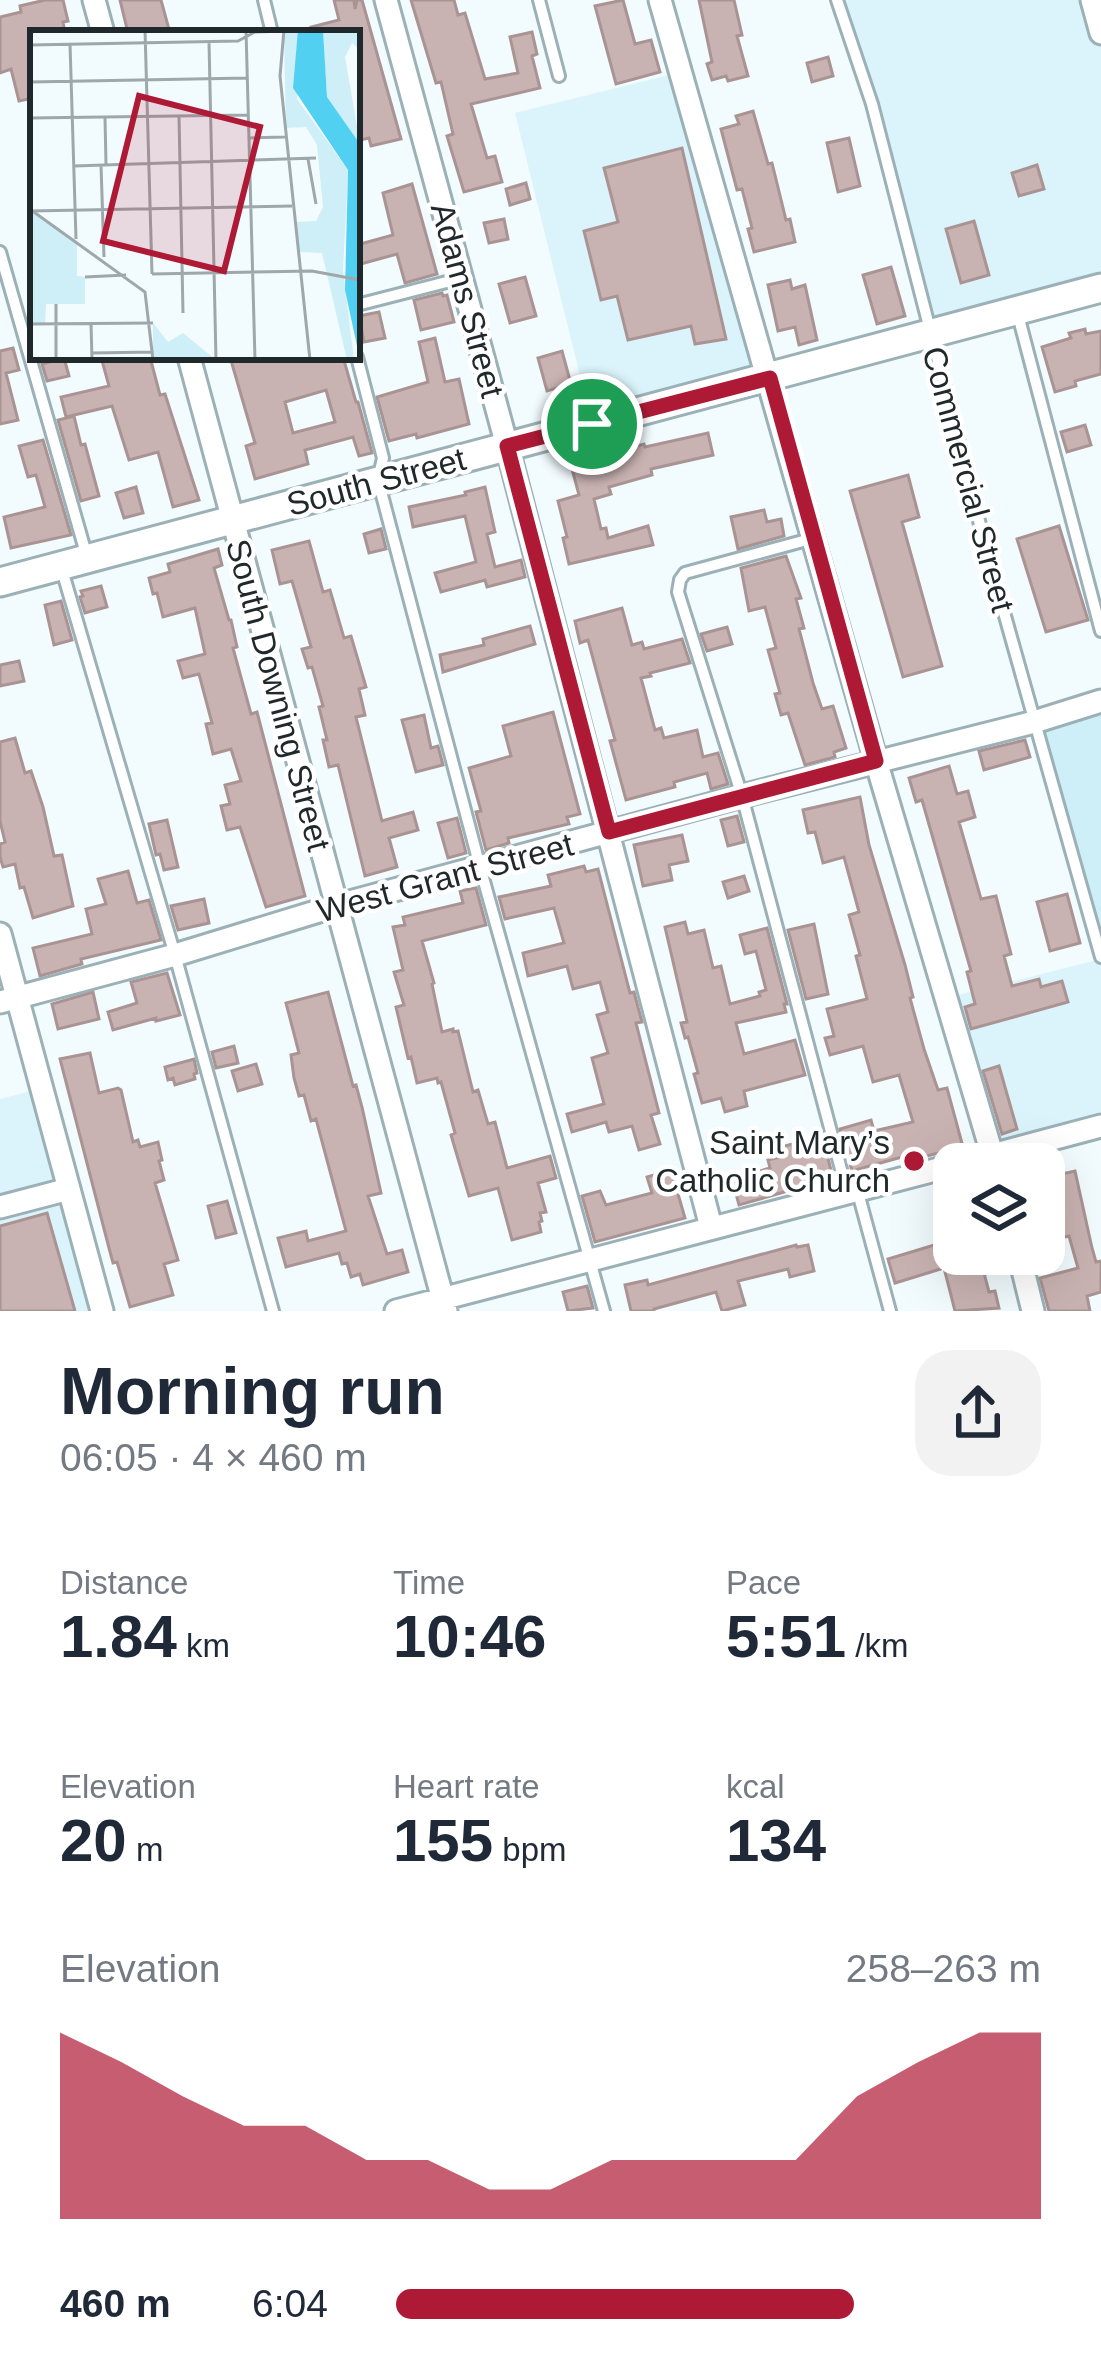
<!DOCTYPE html>
<html lang="en">
<head>
<meta charset="utf-8">
<style>
  body { margin:0; font-family:Helvetica,sans-serif; background:#f2f2f3; color:#1f2937; height:100vh; display:flex; flex-direction:column; font-size:45px; white-space:nowrap }
  * { box-sizing:border-box; margin:0 }
  p { font-size:39px; color:#747a83 }
  .icon { flex:none; width:66px; height:66px; fill:none; stroke:currentColor; stroke-width:2; stroke-linecap:round; stroke-linejoin:round }
  .map { position:relative; height:1311px; overflow:hidden }
  .drawer { display:flex; flex-direction:column; background:#fff; flex:1 }
  .drawer>* { flex:none }
  .tools { position:absolute; left:933px; top:1143px; display:grid; gap:24px }
  .tools a { display:grid; place-items:center; width:132px; height:132px; border-radius:24px; background:#fff; box-shadow:0 12px 48px #0002; font-size:60px }
  .pin { position:absolute; display:grid; place-items:center; width:102px; height:102px; color:#fff; margin:-51px; border:6px solid #fff; border-radius:50%; box-shadow:0 3px 12px #0007 }
  .round { display:grid; place-items:center; flex:none; width:126px; height:126px; border-radius:36px; background:#f2f2f3 }
  .head { display:flex; align-items:center; justify-content:space-between; height:204px; padding:0 60px }
  h1 { font-size:66px; font-weight:700; line-height:90px }
  .metrics { display:grid; grid-template-columns:repeat(3,1fr); gap:18px; height:204px; padding:12px 60px }
  .metrics div { display:grid; align-content:center }
  .metrics b { font-size:60px; font-weight:700 }
  .metrics small { font-size:33px; font-weight:400 }
  .metrics p { font-size:33px }
  .chart { height:336px; padding:24px 60px }
  .chart p { display:flex; justify-content:space-between }
  .chart svg { width:100%; height:216px; margin-top:12px; fill:#ae1a35; opacity:.7 }
  ul { padding:0 60px; list-style:none; font-size:39px }
  li { display:grid; grid-template-columns:192px 144px 1fr; align-items:center; height:90px }
  li i { height:30px; border-radius:15px; background:#ae1a35 }
  .map>svg:first-child { display:block }
  .built { fill:#dbf4fc }
  .green { fill:#ceeef8 }
  .building { fill:#c9b2b2; stroke:#a99393; stroke-width:3; fill-rule:evenodd }
  .lines { fill:none; stroke-linecap:round; stroke-linejoin:round }
  .service-casing { stroke:#9bb1b7; stroke-width:16 }
  .minor-casing { stroke:#9bb1b7; stroke-width:27 }
  .tertiary-casing { stroke:#9bb1b7; stroke-width:33 }
  .service { stroke:#fff; stroke-width:10 }
  .minor { stroke:#fff; stroke-width:21 }
  .tertiary { stroke:#fff; stroke-width:27 }
  .route-casing { stroke:#fff; stroke-width:24 }
  .route { stroke:#ae1a35; stroke-width:15 }
  .poi-dot { fill:#ae1a35; stroke:#fff; stroke-width:4.5 }
  .labels { text-anchor:middle; stroke-width:9; stroke-linejoin:round; paint-order:stroke }
  .street-label { font-size:33px; fill:#1f282a; stroke:#fff }
  .poi-label { font-size:33px; fill:#1f282a; stroke:#fff; text-anchor:end }
  .inset-road { fill:none; stroke:#9ea7a9; stroke-width:3 }
  .view { fill:#ae1a35; fill-opacity:0.15; stroke:#ae1a35; stroke-width:6 }
  .inset-edge { fill:none; stroke:#1f282a; stroke-width:6 }
</style>
</head>
<body>
<div class="map">
<svg width="1101" height="1311" viewBox="0 0 1101 1311">
  <rect width="100%" height="100%" fill="#f2fbfe"/>
  <path class="built" d="M837,0H1092L1101,33V288L931,335L872,104Z
    M681,72L769,378L592,424L515,113Z
    M1101,959V1126L993,1155L946,998Z
    M42,1088L102,1311H0V1099Z"/>
  <path class="green" d="M1101,701V957L1034,722Z"/>
  <path class="building" d="M45,0H63L68,21L63,22L65,33H33V98L19,101L11,69L0,73V17L21,12L20,6Z
    M120,0H161L170,33H128Z
    M334,0H354L355,9L357,0H362L401,139L371,146L369,138L360,140L357,130V33H312L311,27L339,20Z
    M411,0H454L458,15L465,13L485,79L518,73L510,37L532,32L537,54L532,56L540,88L471,104L487,158L495,156L502,182L464,192L447,136L453,134L441,82L436,83Z
    M623,0L635,44L651,40L660,72L616,84L595,6Z
    M699,0H734L742,35L737,36L748,76L728,81L726,76L712,80L707,64L712,62Z
    M828,57L833,76L812,82L807,63Z
    M753,111L768,164L772,163L786,220L790,219L795,242L754,252L748,229L752,228L742,189L737,190L721,129L739,124L736,116Z
    M849,138L860,186L838,192L827,143Z
    M682,148L726,339L695,344L691,326L628,340L617,296L601,300L584,231L618,222L604,168Z
    M1037,165L1044,189L1019,196L1012,173Z
    M526,183L530,199L510,205L506,189Z
    M412,184L437,274L405,283L397,254L357,265V245L393,235L383,193Z
    M504,219L508,239L489,243L484,223Z
    M974,221L989,275L961,283L946,229Z
    M891,267L905,316L877,324L863,275Z
    M525,277L536,316L510,323L499,284Z
    M790,280L792,289L805,285L817,340L799,345L795,327L778,331L768,285Z
    M442,293L443,296L447,295L454,322L421,330L414,300Z
    M379,312L385,338L364,342L359,316Z
    M1085,329L1086,334L1101,331V374L1075,381L1076,386L1055,392L1042,347L1071,338L1069,333Z
    M435,338L445,382L459,379L469,424L417,438L416,434L389,441L377,397L428,382L419,342Z
    M13,348L19,370L6,373L18,420L0,424V351Z
    M562,351L571,384L547,391L538,358Z
    M101,357H150L160,395L165,394L199,500L173,507L158,452L129,460L112,406L66,417L61,397L109,386Z
    M230,357H343L356,402H358L372,453L359,456L353,437L305,450L308,464L255,479L246,446L255,443ZM326,390L335,422L293,433L285,402Z
    M64,358L69,376L47,381L42,364Z
    M74,416L81,445L85,444L99,496L81,501L58,420Z
    M1085,425L1091,445L1067,452L1061,432Z
    M708,433L713,455L651,469L652,475L609,487L611,494L594,499L601,529L606,528L608,538L648,526L653,545L569,564L563,538L567,537L558,501L579,495L571,465L644,444L645,447Z
    M43,440L71,535L11,548L4,517L45,507L36,475L28,477L19,446Z
    M908,475L919,517L902,522L942,666L903,677L850,491Z
    M136,487L143,513L124,518L116,493Z
    M485,487L495,532L487,534L495,567L521,560L525,577L487,587L485,580L441,592L435,573L476,562L465,516L413,527L409,507L466,495L465,492Z
    M764,510L767,522L781,519L784,536L738,549L731,517Z
    M1059,526L1088,620L1046,632L1017,539Z
    M381,529L386,549L369,553L364,534Z
    M309,541L323,592L330,590L344,638L351,636L366,687L359,689L365,715L356,717L382,821L413,812L418,830L389,838L397,867L365,876L338,765L329,767L323,740H327L319,707L323,706L312,667L308,668L302,649L311,647L292,581L280,584L272,550Z
    M218,549L222,565L214,568L229,620H231L237,647L233,648L251,714L257,712L305,896L266,907L240,827L227,830L221,806L230,804L225,785L241,781L231,749L213,754L206,724L212,723L199,674L183,678L178,661L205,654L195,608L163,617L157,593L153,594L149,578L170,572L168,564Z
    M786,556L801,598L796,599L804,628L799,629L813,683L822,709L833,706L846,748L834,752L835,757L805,765L788,713L781,715L775,694L780,693L768,650L776,648L765,607L749,611L741,568Z
    M101,586L107,607L85,613L80,597L83,596L81,591Z
    M61,601L72,640L54,645L45,605Z
    M622,608L632,645L642,642L644,649L682,639L690,663L650,673L651,676L641,678L655,730L661,728L664,738L697,730L703,757L718,753L728,784L711,789L707,773L674,782L675,787L626,800L610,741L615,740L588,640L580,643L575,621Z
    M530,626L535,644L443,672L440,655L484,645L483,639Z
    M727,627L732,644L707,651L701,634Z
    M19,661L24,681L0,686V665Z
    M553,712L580,814L567,817L569,824L508,838L509,843L486,850L476,812L481,811L469,768L511,756L503,726Z
    M424,715L431,748L438,746L443,765L416,772L402,720Z
    M15,738L25,773L31,771L43,807L54,856L62,855L73,906L33,918L24,887L20,888L15,864L3,867L0,857V844L5,842L0,821V742Z
    M1025,740L1030,757L984,770L979,751Z
    M949,766L957,794L968,791L975,817L959,822L981,899L996,896L1011,954L1004,956L1012,986L1039,979L1041,987L1062,981L1068,1002L971,1029L965,1007L975,1004L967,972L971,971L922,800L916,802L909,778Z
    M860,797L869,845L905,965L913,997L910,998L924,1049L938,1090L947,1088L963,1147L903,1162L902,1157L852,1171L840,1129L871,1120L874,1131L913,1122L899,1075L873,1082L863,1046L830,1055L825,1038L834,1036L827,1009L867,999L856,956L860,955L849,915L859,912L844,857L823,863L815,832L808,833L803,810Z
    M737,816L744,842L728,846L721,820Z
    M457,818L466,853L448,858L438,823Z
    M167,820L178,867L164,870L160,854L156,855L149,824Z
    M682,835L688,861L669,865L672,880L643,886L634,845Z
    M584,866L586,872L598,869L630,993L634,992L642,1022L636,1023L659,1113L651,1115L660,1144L639,1150L632,1126L609,1132L606,1122L572,1132L567,1114L604,1104L592,1058L608,1053L597,1015L608,1012L600,982L573,989L567,966L528,976L523,953L564,943L554,908L505,919L499,897L551,886L548,875Z
    M128,871L137,903L149,900L161,940L81,959L82,964L40,976L33,948L92,934L86,909L106,904L98,879Z
    M744,876L749,891L728,898L723,882Z
    M476,888L486,925L422,941L434,983L432,984L442,1032L453,1029V1032L458,1031L473,1092L478,1090L488,1124L495,1122L507,1168L550,1156L556,1178L538,1183L546,1212L540,1213L542,1221L539,1222L541,1232L512,1240L498,1188L469,1196L451,1135L455,1133L441,1082L438,1083L437,1078L417,1083L411,1057L408,1058L396,1007L404,1005L394,972L403,970L393,927L405,925L403,917L463,903L460,891Z
    M1067,894L1080,943L1050,951L1037,902Z
    M204,899L209,923L178,930L171,906Z
    M685,922L688,934L704,930L713,968L721,966L730,1004L760,996L759,992L766,990L756,951L745,954L740,935L767,928L787,1004H784L786,1012L736,1023L744,1054L795,1040L805,1075L744,1091L747,1106L725,1112L721,1098L702,1103L694,1074L698,1073L688,1037L685,1038L681,1023L687,1022L665,927Z
    M814,924L828,994L806,999L788,930Z
    M167,973L180,1015L156,1021V1018L113,1030L108,1012L137,1003L131,982Z
    M93,992L99,1019L58,1029L52,1004Z
    M328,992L353,1086L356,1085L362,1107L381,1193L368,1196L387,1254L402,1250L408,1272L363,1285L360,1274L351,1277L347,1263L342,1264L339,1253L286,1267L278,1238L306,1231L308,1241L346,1231L316,1119L311,1121L304,1095L299,1096L294,1078L291,1055L299,1053L286,1003Z
    M234,1046L238,1063L216,1068L212,1052Z
    M90,1053L99,1093L118,1088L121,1090L133,1142L138,1140L140,1147L158,1142L162,1160L159,1161L164,1180L155,1183L178,1260L164,1264L173,1295L130,1307L117,1262L113,1263L109,1248L60,1059Z
    M194,1059L197,1073L194,1074L195,1079L175,1085L173,1078L168,1080L165,1067Z
    M256,1064L262,1084L238,1091L232,1071Z
    M999,1066L1017,1129L1002,1134L983,1071Z
    M823,1139L833,1178L739,1205L732,1179L770,1168L768,1160L780,1157L777,1148L792,1144L793,1148Z
    M671,1170L685,1218L595,1242L582,1196L600,1191L606,1205L652,1193L647,1177Z
    M1075,1171L1092,1248L1096,1262L1101,1261V1292L1087,1296L1090,1311H1049L1040,1278L1078,1268L1069,1236L1044,1242V1178Z
    M227,1201L236,1233L216,1238L208,1206Z
    M47,1213L75,1311H0V1226Z
    M954,1239V1254H979L989,1292L995,1291L999,1308L955,1311L944,1268L895,1283L888,1259Z
    M796,1245L797,1247L808,1245L814,1271L790,1277L788,1269L738,1281L745,1305L722,1311L716,1292L654,1309V1311H631L625,1285L647,1280L648,1285Z
    M587,1286L593,1308L568,1311L563,1292Z"/>
  <g class="lines">
    <g class="service-casing">
      <path id="service" d="M264,0L272,33
        M539,0L559,76
        M837,0L872,104L987,552L1101,957
        M0,252L87,557
        M357,305L462,278
        M1018,315L1101,631
        M357,357L383,458L378,480L480,867L604,1311
        M814,538L685,573L680,580L678,592L742,796L847,1192
        M62,570L175,955L273,1311
        M857,1189L890,1311"/>
    </g>
    <g class="minor-casing">
      <path id="minor" d="M94,0L103,33
        M386,0L507,446L711,1227
        M660,0L876,761L995,1164
        M1092,0L1101,33
        M189,357L446,1311
        M0,934L102,1311
        M0,1002L175,955L335,906L742,796L1034,722L1101,701
        M958,1164L1101,1126
        M0,1207L69,1189
        M1019,1254L1033,1311
        M396,1311L954,1165"/>
    </g>
    <g class="tertiary-casing">
      <path id="tertiary" d="M0,582L1101,288"/>
    </g>
    <use href="#service" class="service"/>
    <use href="#minor" class="minor"/>
    <use href="#tertiary" class="tertiary"/>
  </g>
  <g class="lines">
    <g class="route-casing">
      <path id="route" d="M770,378L876,761L609,832L507,446Z"/>
    </g>
    <use href="#route" class="route"/>
  </g>
  <circle class="poi-dot" cx="914" cy="1161" r="12"/>
  <g class="labels">
    <g class="street-label">
      <text transform="translate(468 300) rotate(75)" y="12">Adams Street</text>
      <text transform="translate(969 479) rotate(75)" y="12">Commercial Street</text>
      <text transform="translate(376 481) rotate(-15)" y="12">South Street</text>
      <text transform="translate(279 695) rotate(75)" y="12">South Downing Street</text>
      <text transform="translate(445 877) rotate(-15)" y="12">West Grant Street</text>
    </g>
    <g class="poi-label">
      <text x="890" y="1154">Saint Mary’s<tspan x="890" dy="38">Catholic Church</tspan></text>
    </g>
  </g>
  <g transform="translate(30 30)">
    <rect width="330" height="330" fill="#f2fbfe"/>
    <path d="M254,0H268L267,69L318,140L313,241L324,330H317L292,223L269,222L267,192L286,191L293,177L287,115L276,97L256,98ZM293,0H330V20L322,13L315,27L330,114L297,67ZM0,181L47,211V246L55,247V274H16L15,294H0ZM123,293L138,312L153,303L186,330H123Z" fill="#ceeef8"/>
    <path d="M268,0H293L297,67L330,114V330L315,260L318,140L263,58Z" fill="#51d0f2"/>
    <path class="inset-road" d="M115,0L122,244M216,0L225,330M254,0L250,46L280,330M179,12L186,330M40,14L46,209M0,15L208,11L225,2L285,0M0,52L218,48M149,86L153,283M0,88L219,85M75,88L76,134M219,108L255,107M278,129L286,174M71,135L74,227M44,136L286,128M0,144L1,180L115,262L123,330M0,181L262,176M122,244L282,241L330,250M55,247L96,245M61,293L62,330M0,294L123,293M62,323L123,322M26,330V274"/>
    <path class="view" d="M109,66L230,97L194,241L73,211Z"/>
    <rect width="330" height="330" class="inset-edge"/>
  </g>
</svg>
<div class="tools">
<a><svg class="icon" aria-label="layers" viewBox="0 0 24 24"><path d="M12 4l9 5-9 5-9-5zM3 14l9 5 9-5"/></svg></a>
</div>
<div class="pin" style="left:592px;top:424px;background:#1e9e55"><svg class="icon" aria-label="arrive" viewBox="0 0 24 24"><path d="M6 21V4h12l-3 4 3 4H6"/></svg></div>
</div>
<section class="drawer">
<div class="head"><div><h1>Morning run</h1><p>06:05 · 4 × 460 m</p></div><a class="round"><svg class="icon" aria-label="share" viewBox="0 0 24 24"><path d="M12 15V3M7 8l5-5 5 5M5 13v7h14v-7"/></svg></a></div>
<div class="metrics">
<div><p>Distance</p><b>1.84<small> km</small></b></div>
<div><p>Time</p><b>10:46</b></div>
<div><p>Pace</p><b>5:51<small> /km</small></b></div>
</div>
<div class="metrics">
<div><p>Elevation</p><b>20<small> m</small></b></div>
<div><p>Heart rate</p><b>155<small> bpm</small></b></div>
<div><p>kcal</p><b>134</b></div>
</div>
<div class="chart"><p><span>Elevation</span>258–263 m</p>
<svg viewBox="0 0 160 44" preserveAspectRatio="none"><path d="M0 44V6L10 12L20 19L30 25L40 25L50 32L60 32L70 38L80 38L90 32L100 32L110 32L120 32L130 19L140 12L150 6L160 6V44z"/></svg>
</div>
<ul>
<li><b>460 m</b>6:04<i style="width:71%"></i></li>
</ul>
</section>
</body>
</html>
